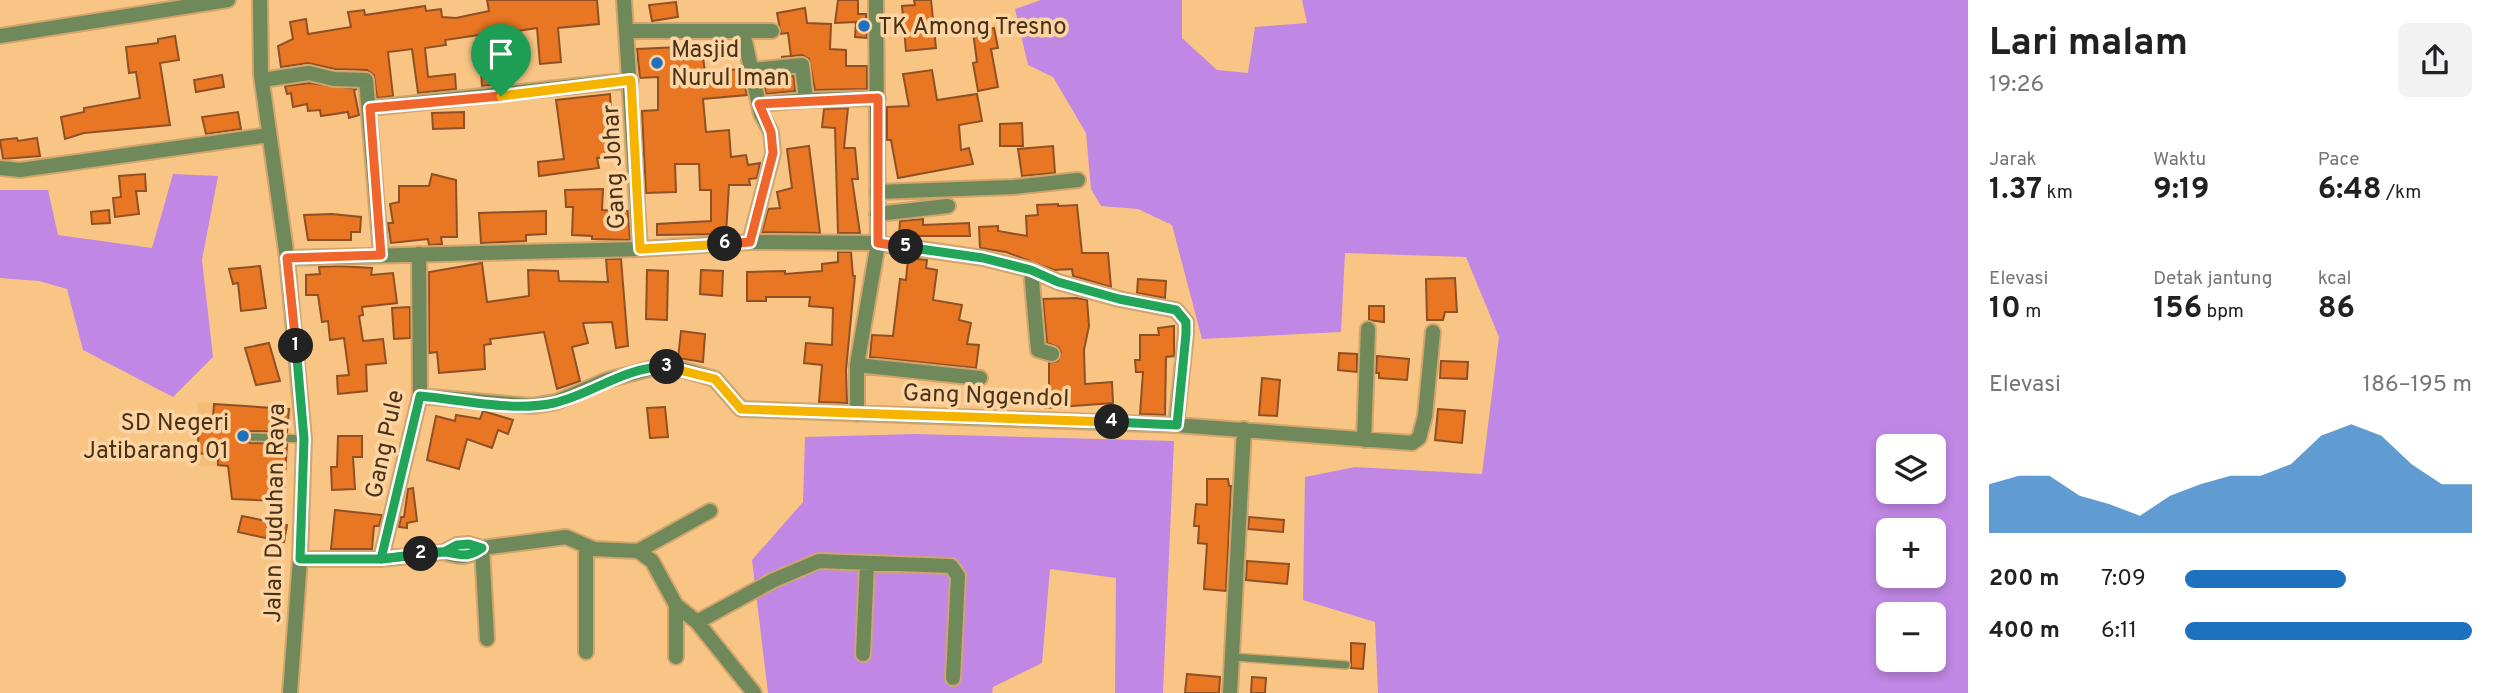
<!DOCTYPE html>
<html lang="id">
<head>
<meta charset="utf-8">
<style>
  body { margin:0; font-family:Overpass,sans-serif; background:#f2f2f2; color:#202124; height:100vh; display:flex; flex-direction:column; font-size:26px; white-space:nowrap }
  * { box-sizing:border-box; margin:0 }
  p { font-size:23px; color:#757577 }
  .icon { flex:none; width:38px; height:38px; fill:none; stroke:currentColor; stroke-width:2; stroke-linecap:round; stroke-linejoin:round }
  .map { position:relative; flex:1; overflow:hidden }
  .details { display:flex; flex-direction:column; background:#fff; width:525px }
  .details>* { flex:none }
  .tools { position:absolute; left:1876px; top:434px; display:grid; gap:14px }
  .tools a { display:grid; place-items:center; width:70px; height:70px; border-radius:10px; background:#fff; box-shadow:0 4px 10px #0003; font-size:35px }
  .pin { position:absolute; display:grid; place-items:center; width:60px; height:60px; color:#fff; margin:-72px -30px; border-radius:50% 50% 50% 0; rotate:-45deg; box-shadow:0 0 7px #0007 }
  .pin .icon { rotate:45deg }
  .km { position:absolute; width:35px; height:35px; margin:-18px; border-radius:50%; background:#222; color:#fff; font-size:19px; line-height:35px; text-align:center }
  .round { display:grid; place-items:center; flex:none; width:74px; height:74px; border-radius:10px; background:#f2f2f2 }
  .head { display:flex; align-items:center; justify-content:space-between; height:119px; padding:0 21px }
  h1 { font-size:38px; font-weight:700; line-height:52px }
  .metrics { display:grid; grid-template-columns:repeat(3,1fr); gap:10px; height:119px; padding:7px 21px }
  .metrics div { display:grid; align-content:center }
  .metrics b { font-size:30px; font-weight:700 }
  .metrics small { font-size:19px; font-weight:400 }
  .metrics p { font-size:19px }
  .chart { height:196px; padding:14px 21px }
  .chart p { display:flex; justify-content:space-between }
  .chart svg { width:100%; height:126px; margin-top:7px; fill:#1d71bf; opacity:.7 }
  ul { padding:0 21px; list-style:none; font-size:23px }
  li { display:grid; grid-template-columns:112px 84px 1fr; align-items:center; height:52px }
  li i { height:18px; border-radius:9px; background:#1d71bf }
  main { display:flex; flex:1; min-height:0 }
  .map>svg:first-child { display:block }
  .built { fill:#f5bc75 }
  .green { fill:#c087e4; fill-rule:evenodd }
  .building { fill:#e87622; stroke:#8f5027; stroke-width:2 }
  .lines { fill:none; stroke-linecap:round; stroke-linejoin:round }
  .service-casing { stroke:#d2a56d; stroke-width:10 }
  .minor-casing { stroke:#d2a56d; stroke-width:18 }
  .tertiary-casing { stroke:#d2a56d; stroke-width:18 }
  .service { stroke:#70895a; stroke-width:7 }
  .minor { stroke:#70895a; stroke-width:14 }
  .tertiary { stroke:#70895a; stroke-width:14 }
  .split-1-casing { stroke:#fff; stroke-width:14 }
  .split-2-casing { stroke:#fff; stroke-width:14 }
  .split-3-casing { stroke:#fff; stroke-width:14 }
  .split-4-casing { stroke:#fff; stroke-width:14 }
  .split-5-casing { stroke:#fff; stroke-width:14 }
  .split-6-casing { stroke:#fff; stroke-width:14 }
  .split-7-casing { stroke:#fff; stroke-width:14 }
  .split-1 { stroke:#f0652b; stroke-width:9 }
  .split-2 { stroke:#22a559; stroke-width:9 }
  .split-3 { stroke:#22a559; stroke-width:9 }
  .split-4 { stroke:#f5b400; stroke-width:9 }
  .split-5 { stroke:#22a559; stroke-width:9 }
  .split-6 { stroke:#f0652b; stroke-width:9 }
  .split-7 { stroke:#f5b400; stroke-width:9 }
  .poi-dot { fill:#1d71bf; stroke:#fed4a2; stroke-width:2.5 }
  .labels { text-anchor:middle; stroke-width:7; stroke-linejoin:round; paint-order:stroke }
  .poi-label { font-size:24px; fill:#483319; stroke:#fed4a2; text-anchor:start }
  .street-label { font-size:24px; fill:#483319; stroke:#fed4a2 }
</style>
</head>
<body>
<main>
<div class="map">
<svg width="1968" height="693" viewBox="0 0 1968 693">
  <rect width="100%" height="100%" fill="#f9c585"/>
  <path class="built" d="M198,402L292,408L288,471L195,465Z"/>
  <path class="green" d="M1041,0H1182V38L1217,70L1248,73L1255,27L1307,23L1302,0H1968V693H1378L1375,622L1303,600L1305,477L1355,467L1482,474L1499,337L1466,257L1345,253L1341,332L1202,339L1172,225L1138,209L1101,206L1091,189L1086,133L1053,77L1028,65L1015,9ZM1934,446V492H1888V446ZM1934,530V576H1888V530ZM1934,614V660H1888V614Z
    M173,174L218,176L202,260L213,357L173,397L83,350L67,289L39,281L0,278V190H48L58,235L152,248Z
    M915,434L1174,441L1163,693H1115L1116,578L1050,569L1042,663L993,687L992,693H768L752,560L803,502L805,437Z"/>
  <path class="building" d="M487,0H597L599,24L558,28L561,62L540,64L537,28L512,32L514,54L499,56L497,37L480,40L479,35L445,40L446,45L425,48L428,77L455,74L456,89L418,93L412,49L388,52L393,96L377,98L374,75L367,70L335,69L308,63L281,67L278,46L293,39L290,22L306,19L308,34L351,27L348,12L364,10L365,15L425,6L426,11L441,9L442,17L456,18L489,11Z
    M838,0H858V14H866L867,38L855,37L856,22L835,23Z
    M914,0H931L936,48L906,51L902,6L915,5Z
    M676,2L678,17L652,21L649,5Z
    M805,8L807,23L831,24L830,49L846,50V66H867V89L815,90L809,59L802,55L781,57L791,56L788,33L781,34L777,13Z
    M994,28L998,48L991,49L998,87L978,91L973,63L977,62L973,32Z
    M175,36L179,60L160,63L170,125L84,133L65,139L61,117L84,112V108L140,98L136,72L129,73L126,47L158,43V39Z
    M680,47V60L703,57L705,72L741,69L747,95L703,99L706,132L729,130L731,157L746,155L748,165L760,163L757,178L749,179L750,185H729L726,234L657,235V224L711,221V190H700L699,164H675L676,192L646,193L642,111L658,110V77L640,78L637,49Z
    M507,68L509,83L482,86L481,70Z
    M932,70L937,100L977,94L982,121L959,125L961,150L969,148L973,164L898,178L891,140H887V107L909,106L903,74Z
    M222,75L224,87L196,92L194,80Z
    M794,76L795,91L766,94L763,79Z
    M309,83L357,89L354,90L359,115L349,118L348,112L321,116L320,110L308,111L307,104L293,107L291,93L287,94L285,86Z
    M610,94L611,112L607,113L613,157L597,158L599,168L539,176L538,162L564,159L556,100Z
    M848,108L844,148H855L858,179H852L860,233H838L835,128L822,127L824,109Z
    M238,112L241,129L206,134L202,117Z
    M464,112V128L433,129L432,113Z
    M1022,123L1023,146H1000V124Z
    M17,138L18,141L37,138L40,156L3,159L0,140Z
    M809,146L820,233L762,232L768,209L780,208L777,192L792,188L787,149Z
    M1053,146L1055,173L1022,176L1018,149Z
    M145,174L146,191H136L139,214L115,217L113,198L121,197L119,176Z
    M432,174L456,180L457,237H441L442,244L429,245L428,239L391,243L388,223H393L390,204L399,202V186H429Z
    M603,189L602,210L628,211L630,240L592,239V236L572,235L573,207H566L565,190Z
    M1058,204V206L1077,205L1082,253H1108L1111,287L1073,276L1072,269L1054,270L1006,252L980,248L979,227L998,226V231L1027,236L1026,216L1038,215L1037,205Z
    M109,210L110,223L92,224L91,212Z
    M546,211V234L526,235V241L481,243L479,213Z
    M332,214L361,217L360,232H351V240H308L304,215Z
    M923,219V225L969,223L970,236H899L900,221Z
    M838,252H851L853,276H855L846,370L847,403L819,402L822,365L804,363L806,343L832,345L833,308L809,306L810,297H766V301H747V272L785,271V274L822,271V264L838,262Z
    M908,258L927,260L926,268L937,270L933,300L962,305L959,320L971,323L967,344L979,345L976,368L870,357L872,335L893,336L900,279L906,280Z
    M606,259H621L628,346L616,348L612,322L583,323L588,343L572,347L580,381L557,389L544,332L490,339L491,344L484,345L485,369L439,373L437,352L429,353V272L482,263L487,302L529,296L528,270L558,271L559,281L608,282Z
    M260,266L266,308L241,311L238,283L233,284L229,269Z
    M336,266L372,268L371,275L393,273L397,303L362,307L363,315L359,316L363,341L383,339L386,363L366,365L367,391L338,394L337,376L349,375L344,338L330,340L328,321L322,322L318,295H306V275L320,274L319,267Z
    M647,270L668,271L667,320L646,319Z
    M701,270L723,271L722,296L700,294Z
    M1455,278L1457,312H1445L1443,320H1427L1426,279Z
    M1138,279L1166,281L1165,298L1137,293Z
    M1076,298L1087,300L1089,326L1084,350L1085,384L1112,382L1113,403L1046,408L1045,388H1049V363L1058,361L1061,352L1058,347L1047,343L1043,299Z
    M1369,306H1384V322L1369,320Z
    M410,307V338L394,339L392,308Z
    M1174,326V356L1166,357L1165,415L1140,414L1143,372H1136L1135,360H1140V335H1159L1158,328Z
    M681,331L705,334L703,362L678,358Z
    M269,343L280,381L256,385L245,348Z
    M1339,353L1357,354V372L1338,370Z
    M1377,356L1409,359L1407,380L1379,378V373H1376Z
    M1441,361L1468,362L1467,379L1440,378Z
    M1262,378L1280,380L1277,416L1259,415Z
    M214,404L289,409L287,432L251,431L245,436L250,443L287,444L284,492H278V501L232,499L228,466L218,465V455L197,453L199,430L212,431Z
    M665,407L668,437L650,438L647,408Z
    M1438,409L1465,411L1462,443L1435,440Z
    M483,411L513,420L508,434L498,430L492,448L467,439L459,469L427,460L436,416L455,421L456,415L480,419Z
    M338,436H362V457H353L355,489L332,490L331,467H337Z
    M1207,479H1228L1229,486H1231L1226,591L1204,589L1207,544L1198,543L1199,526H1194L1196,504L1207,505Z
    M413,488L417,521L407,523V528L399,527L401,517H404L408,489Z
    M335,510L382,515L379,526H374L372,549H331Z
    M242,516L287,525L284,542L238,532Z
    M1249,517L1284,520L1283,532L1248,529Z
    M1247,561L1289,564L1287,584L1246,580Z
    M1351,643L1365,644L1363,669L1351,668Z
    M1187,674L1220,677L1219,693H1185Z
    M1252,677L1266,678L1265,693H1251Z"/>
  <g class="lines">
    <g class="service-casing">
      <path id="service" d="M251,437L304,439
        M1233,657L1346,665"/>
    </g>
    <g class="minor-casing">
      <path id="minor" d="M624,0L640,249
        M626,31H772
        M743,32L761,114L771,132L773,153L750,242
        M0,36L228,0
        M752,70L802,65L806,100L878,98
        M262,80L309,73L334,79L366,80L381,255
        M759,104L806,100
        M370,108L631,80
        M0,168L20,170L269,135
        M877,192L1013,187L1078,180
        M877,214L948,206
        M287,258L640,249L750,242L878,243L983,258L1031,270L1058,282L1119,299L1176,310L1186,322V334L1176,425
        M1031,270L1038,350L1052,354
        M857,365L980,378
        M420,396L532,406L556,402L607,380L657,367H674L715,379L741,409L1176,425L1412,443L1419,438L1425,416L1433,332
        M857,414V365L878,243L876,0
        M1364,440L1368,329
        M586,546V652
        M482,548L487,639
        M638,551L710,511
        M444,552C460,558 468,558 482,548
        M300,559H381L444,552L457,545L469,544L482,548L566,537L594,549L638,551L652,561L676,605L697,622L774,580L819,561L951,566L958,576L953,678
        M381,559L420,396L419,254
        M676,605V657
        M697,622L754,693
        M863,654L867,564
        M1230,693L1244,429"/>
    </g>
    <g class="tertiary-casing">
      <path id="tertiary" d="M260,0L261,75L287,258L304,439L300,559L290,693"/>
    </g>
    <use href="#service" class="service"/>
    <use href="#minor" class="minor"/>
    <use href="#tertiary" class="tertiary"/>
  </g>
  <g class="lines">
    <g class="split-1-casing">
      <path id="split-1" d="M296,346L287,258L381,255L370,108L501,96"/>
    </g>
    <g class="split-2-casing">
      <path id="split-2" d="M296,346L304,439L300,559H381L444,552L457,545L469,544L482,548C466,559 461,554 445,552C438,551 428,553 421,554"/>
    </g>
    <g class="split-3-casing">
      <path id="split-3" d="M421,554L381,559L420,396C463,400 513,412 554,403C593,394 625,366 667,367"/>
    </g>
    <g class="split-4-casing">
      <path id="split-4" d="M667,367L715,379L741,409L1112,422"/>
    </g>
    <g class="split-5-casing">
      <path id="split-5" d="M906,247L983,258L1031,270L1058,282L1119,299L1176,310L1186,322V334L1177,425L1112,422"/>
    </g>
    <g class="split-6-casing">
      <path id="split-6" d="M725,244L750,242L773,153L771,132L759,104L878,98V243L906,247"/>
    </g>
    <g class="split-7-casing">
      <path id="split-7" d="M501,96L631,80L640,249L725,244"/>
    </g>
    <use href="#split-1" class="split-1"/>
    <use href="#split-2" class="split-2"/>
    <use href="#split-3" class="split-3"/>
    <use href="#split-4" class="split-4"/>
    <use href="#split-5" class="split-5"/>
    <use href="#split-6" class="split-6"/>
    <use href="#split-7" class="split-7"/>
  </g>
  <g class="poi-dot">
    <circle cx="864" cy="26" r="7"/>
    <circle cx="657" cy="63" r="7"/>
    <circle cx="243" cy="436" r="7"/>
  </g>
  <g class="labels">
    <g class="poi-label">
      <text x="878" y="34">TK Among Tresno</text>
      <text x="671" y="57">Masjid<tspan x="671" dy="28">Nurul Iman</tspan></text>
      <text x="229" y="430" text-anchor="end">SD Negeri<tspan x="229" dy="28">Jatibarang 01</tspan></text>
    </g>
    <g class="street-label">
      <text transform="translate(613 167) rotate(-93)" y="8">Gang Johar</text>
      <text transform="translate(986 395) rotate(2)" y="8">Gang Nggendol</text>
      <text transform="translate(384 444) rotate(-78)" y="8">Gang Pule</text>
      <text transform="translate(274 513) rotate(-89)" y="8">Jalan Duduhan Raya</text>
    </g>
  </g>
</svg>
<div class="tools">
<a><svg class="icon" aria-label="layers" viewBox="0 0 24 24"><path d="M12 4l9 5-9 5-9-5zM3 14l9 5 9-5"/></svg></a>
<a>+</a>
<a>−</a>
</div>
<div class="pin" style="left:501px;top:96px;background:#1e9e55"><svg class="icon" aria-label="arrive" viewBox="0 0 24 24"><path d="M6 21V4h12l-3 4 3 4H6"/></svg></div>
<b class="km" style="left:296px;top:346px">1</b>
<b class="km" style="left:421px;top:554px">2</b>
<b class="km" style="left:667px;top:367px">3</b>
<b class="km" style="left:1112px;top:422px">4</b>
<b class="km" style="left:906px;top:247px">5</b>
<b class="km" style="left:725px;top:244px">6</b>
</div>
<section class="details">
<div class="head"><div><h1>Lari malam</h1><p>19:26</p></div><a class="round"><svg class="icon" aria-label="share" viewBox="0 0 24 24"><path d="M12 15V3M7 8l5-5 5 5M5 13v7h14v-7"/></svg></a></div>
<div class="metrics">
<div><p>Jarak</p><b>1.37<small> km</small></b></div>
<div><p>Waktu</p><b>9:19</b></div>
<div><p>Pace</p><b>6:48<small> /km</small></b></div>
</div>
<div class="metrics">
<div><p>Elevasi</p><b>10<small> m</small></b></div>
<div><p>Detak jantung</p><b>156<small> bpm</small></b></div>
<div><p>kcal</p><b>86</b></div>
</div>
<div class="chart"><p><span>Elevasi</span>186–195 m</p>
<svg viewBox="0 0 160 44" preserveAspectRatio="none"><path d="M0 44V27L10 24L20 24L30 31L40 34L50 38L60 31L70 27L80 24L90 24L100 20L110 10L120 6L130 10L140 20L150 27L160 27V44z"/></svg>
</div>
<ul>
<li><b>200 m</b>7:09<i style="width:56%"></i></li>
<li><b>400 m</b>6:11<i style="width:100%"></i></li>
</ul>
</section>
</main>
</body>
</html>
